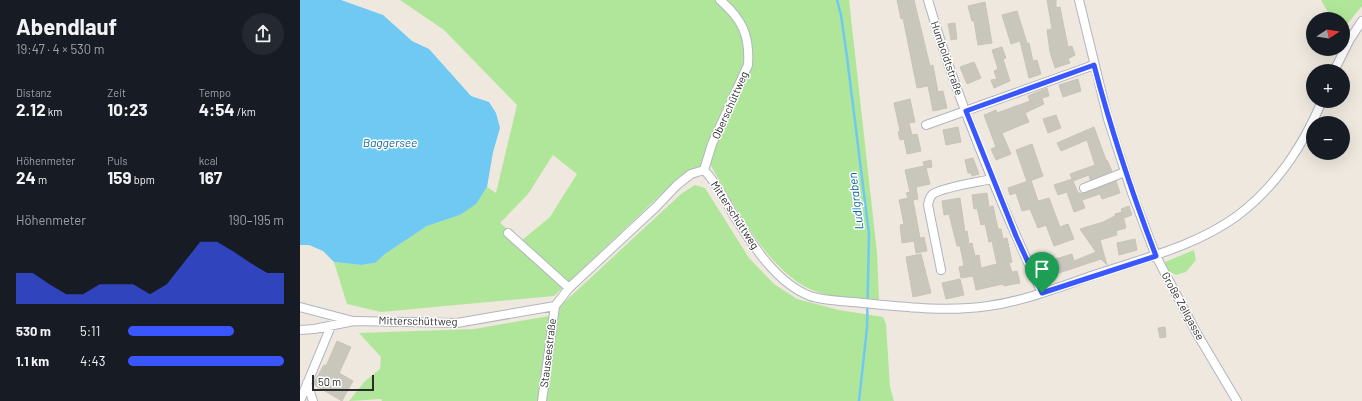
<!DOCTYPE html>
<html lang="de">
<head>
<meta charset="utf-8">
<style>
  body { margin:0; font-family:Barlow,sans-serif; background:#242831; color:#f1f3f6; height:100vh; display:flex; flex-direction:column; font-size:15px; white-space:nowrap }
  * { box-sizing:border-box; margin:0 }
  p { font-size:13px; color:#9ea1a6 }
  .icon { flex:none; width:22px; height:22px; fill:none; stroke:currentColor; stroke-width:2; stroke-linecap:round; stroke-linejoin:round }
  .map { position:relative; flex:1; overflow:hidden }
  .details { display:flex; flex-direction:column; background:#171b24; width:300px }
  .details>* { flex:none }
  .needle { width:26px; rotate:78deg }
  .tools { position:absolute; left:1006px; top:12px; display:grid; gap:8px }
  .tools a { display:grid; place-items:center; width:44px; height:44px; border-radius:50%; background:#171b24; box-shadow:0 4px 16px #0002; font-size:20px }
  .scale { position:absolute; left:12px; bottom:10px; width:62px; box-sizing:border-box; padding-left:4px; border:2px solid #2c2c2c; border-top:0; font-size:11px; line-height:14px; white-space:nowrap; color:#2c2c2c; -webkit-text-stroke:3px #fff; paint-order:stroke }
  .pin { position:absolute; display:grid; place-items:center; width:34px; height:34px; color:#fff; margin:-41px -17px; border-radius:50% 50% 50% 0; rotate:-45deg; box-shadow:0 0 4px #0007 }
  .pin .icon { rotate:45deg }
  .round { display:grid; place-items:center; flex:none; width:42px; height:42px; border-radius:21px; background:#242831 }
  .overview { display:flex; align-items:center; justify-content:space-between; height:68px; padding:0 16px }
  h1 { font-size:22px; font-weight:700; line-height:30px }
  .figures { display:grid; grid-template-columns:repeat(3,1fr); gap:6px; height:68px; padding:4px 16px }
  .figures div { display:grid; align-content:center }
  .figures b { font-size:17px; font-weight:700 }
  .figures small { font-size:11px; font-weight:400 }
  .figures p { font-size:11px }
  .chart { height:112px; padding:8px 16px }
  .chart p { display:flex; justify-content:space-between }
  .chart svg { width:100%; height:72px; margin-top:4px; fill:#3a56ff; opacity:.7 }
  ul { padding:0 16px; list-style:none; font-size:13px }
  li { display:grid; grid-template-columns:64px 48px 1fr; align-items:center; height:30px }
  li i { height:10px; border-radius:5px; background:#3a56ff }
  main { display:flex; flex:1; min-height:0 }
  .map>svg:first-child { display:block }
  .green { fill:#b0e699; fill-rule:evenodd }
  .water { fill:#6fc9f2 }
  .lines { fill:none; stroke-linecap:round; stroke-linejoin:round }
  .stream { stroke:#6fc9f2; stroke-width:2.5 }
  .building { fill:#c9c6bc; stroke:#cac4b7 }
  .minor-casing { stroke:#b2b4c0; stroke-width:10 }
  .minor { stroke:#fff; stroke-width:8 }
  .route-casing { stroke:#fff; stroke-width:8 }
  .route { stroke:#3a56ff; stroke-width:5 }
  .labels { text-anchor:middle; stroke-width:3; stroke-linejoin:round; paint-order:stroke }
  .street-label { font-size:11px; fill:#2c2c2c; stroke:#fff }
  .water-label { font-size:12px; font-style:italic; fill:#0a67a2; stroke:#fff }
</style>
</head>
<body>
<main>
<section class="details">
<div class="overview"><div><h1>Abendlauf</h1><p>19:47 · 4 × 530 m</p></div><a class="round"><svg class="icon" aria-label="share" viewBox="0 0 24 24"><path d="M12 15V3M7 8l5-5 5 5M5 13v7h14v-7"/></svg></a></div>
<div class="figures">
<div><p>Distanz</p><b>2.12<small> km</small></b></div>
<div><p>Zeit</p><b>10:23</b></div>
<div><p>Tempo</p><b>4:54<small> /km</small></b></div>
</div>
<div class="figures">
<div><p>Höhenmeter</p><b>24<small> m</small></b></div>
<div><p>Puls</p><b>159<small> bpm</small></b></div>
<div><p>kcal</p><b>167</b></div>
</div>
<div class="chart"><p><span>Höhenmeter</span>190–195 m</p>
<svg viewBox="0 0 160 44" preserveAspectRatio="none"><path d="M0 44V25L10 25L20 32L30 38L40 38L50 32L60 32L70 32L80 38L90 32L100 19L110 6L120 6L130 12L140 19L150 25L160 25V44z"/></svg>
</div>
<ul>
<li><b>530 m</b>5:11<i style="width:68%"></i></li>
<li><b>1.1 km</b>4:43<i style="width:100%"></i></li>
</ul>
</section>
<div class="map">
<svg width="1062" height="401" viewBox="0 0 1062 401">
  <rect width="100%" height="100%" fill="#eee8de"/>
  <path class="green" d="M100,0H549L577,253L579,300C557,298 530,299 510,289C465,269 429,195 404,154L401,166L390,171L375,181L254,296L81,312L47,304L34,262L61,265L75,263L85,254L127,226L160,215L176,203L187,187L196,193L217,105L144,30ZM253,155L277,174L250,217L221,241L200,223L228,194Z
    M1021,0H1062V6L1043,29V19H1032Z
    M395,185L405,188L449,258L474,284L497,299L539,310L583,317L586,324L590,387L594,401H245L258,308L381,194Z
    M894,250L896,260L886,272L876,275L869,271L865,262Z
    M249,316L239,401H82L81,399L49,401L65,381L80,369L81,357L59,333L174,329Z"/>
  <path class="water" d="M0,0H41L83,15L112,41L129,49L171,96L189,102L196,113L200,128L193,152L187,187L176,204L160,215L127,226L85,254L75,263L61,265L34,262L23,251L9,245H0Z"/>
  <g class="lines">
    <path class="stream" d="M537,0L541,15L547,57L569,234L567,328L559,401"/>
  </g>
  <path class="building" d="M597,0H614L630,66L633,65L638,92L643,91L647,108L633,111L628,86L617,88L603,18L601,19Z
    M747,0H756V8L760,7L768,47L772,46L775,55L768,59L770,63L755,68L750,52L747,30L752,29Z
    M685,2L692,43L678,45L674,21H672L668,6Z
    M717,11L727,43H729L733,61L737,60L741,74L729,78L720,41L711,44L702,15Z
    M655,23L657,39L651,40L648,24Z
    M702,47L706,58L703,59L710,81L694,88L691,80L697,79L694,71L698,69L692,50Z
    M674,62L681,78L667,84L660,67Z
    M778,79L781,91L763,97L759,85Z
    M747,88L749,96L742,98L744,104L725,113L729,122L702,133L711,154L696,160L691,149L696,147L684,115L696,110L697,113L730,101L728,96Z
    M610,99L615,122L609,123L612,135L617,134L621,151L607,154L604,139L600,140L598,132L600,131L594,103Z
    M756,115L761,128L748,133L743,119Z
    M658,127L661,142L646,145L643,130Z
    M794,127L806,160H807L812,171L790,180L789,175L773,181L778,193H784L816,181L820,193L802,199L800,194L782,200L785,208L774,212L767,192L758,195L754,185L772,179L770,174L795,165L787,140L761,151L757,143Z
    M732,144L743,176L727,182L716,150Z
    M673,158L679,174L672,176L671,173H668L665,160Z
    M631,160L632,167L626,168L630,184L616,187L618,199L613,200L620,238L624,237L627,251L616,253L614,241L602,243L600,225L604,224L599,200L608,198L606,193L610,192L605,170L624,166L623,162Z
    M731,180L738,201L749,198L760,227L768,224L774,239L754,246L746,225L738,228L730,209L722,211L716,193L710,195L708,188Z
    M687,193L689,207L693,206L698,229H701L703,239L707,238L712,262L709,263L712,272L717,271L720,283L704,286L703,284L676,290L673,276L661,278L659,267L664,266L660,246H657L649,214L644,215L642,201L660,198L665,232L667,231L669,244L672,243L675,256L679,255L681,268L697,264L692,241L689,242L685,224L681,225L677,208L674,209L672,195Z
    M829,206L832,215L824,218L821,209Z
    M822,212L826,228L816,231L817,235L800,240L807,265L801,259L750,276L746,262L772,254L774,261L796,252L780,229L803,222L815,216V214Z
    M835,239L837,250L819,255L817,243Z
    M621,254L631,293L613,297L606,257Z
    M660,279L664,295L646,299L642,283Z
    M865,327L866,337L860,338L858,328Z
    M37,341L51,347L39,373L53,381L42,401L13,384L24,365L26,366Z"/>
  <g class="lines">
    <g class="minor-casing">
      <path id="minor" d="M628,0C657,100 698,198 742,293
        M779,0L808,119L832,193L856,256L896,332L937,401
        M1034,71L1050,39L1062,21
        M626,125L794,65
        M404,170C417,183 424,199 433,214C452,244 476,283 510,296C524,301 548,301 563,303C604,307 648,312 688,306C725,301 759,287 794,275C844,258 894,247 937,216C977,186 1003,146 1022,101
        M404,170L412,144L448,65C450,35 442,19 420,0
        M784,188L825,172
        M208,233L269,288
        M641,270L628,205C629,201 629,197 633,194C643,187 679,182 692,179
        M0,307L53,321
        M0,330L14,329L54,321L157,323L255,306L269,288L356,207L377,185L391,174L404,170
        M7,383L13,401
        M0,401L31,326
        M242,401L255,306"/>
    </g>
    <use href="#minor" class="minor"/>
  </g>
  <g class="lines">
    <g class="route-casing">
      <path id="route" d="M794,65C811,130 832,193 856,256L742,293L716,236L666,111Z"/>
    </g>
    <use href="#route" class="route"/>
  </g>
  <g class="labels">
    <g class="street-label">
      <text transform="translate(647 58) rotate(71)" y="4">Humboldtstraße</text>
      <text transform="translate(430 105) rotate(-66)" y="4">Oberschüttweg</text>
      <text transform="translate(435 215) rotate(57)" y="4">Mitterschüttweg</text>
      <text transform="translate(883 306) rotate(61)" y="4">Große Zellgasse</text>
      <text transform="translate(118 321) rotate(1)" y="4">Mitterschüttweg</text>
      <text transform="translate(248 353) rotate(-83)" y="4">Stauseestraße</text>
    </g>
    <g class="water-label">
      <text x="90" y="147">Baggersee</text>
      <text transform="translate(556 201) rotate(-97)" y="4">Ludlgraben</text>
    </g>
  </g>
</svg>
<div class="tools">
<a><svg class="needle" viewBox="-14 -14 28 28"><path d="M0-13l5 13h-10z" fill="#e53935"/><path d="M0 13l5-13h-10z" fill="#9ea1a6"/></svg></a>
<a>+</a>
<a>−</a>
</div>
<div class="scale">50 m</div>
<div class="pin" style="left:742px;top:293px;background:#1e9e55"><svg class="icon" aria-label="arrive" viewBox="0 0 24 24"><path d="M6 21V4h12l-3 4 3 4H6"/></svg></div>
</div>
</main>
</body>
</html>
